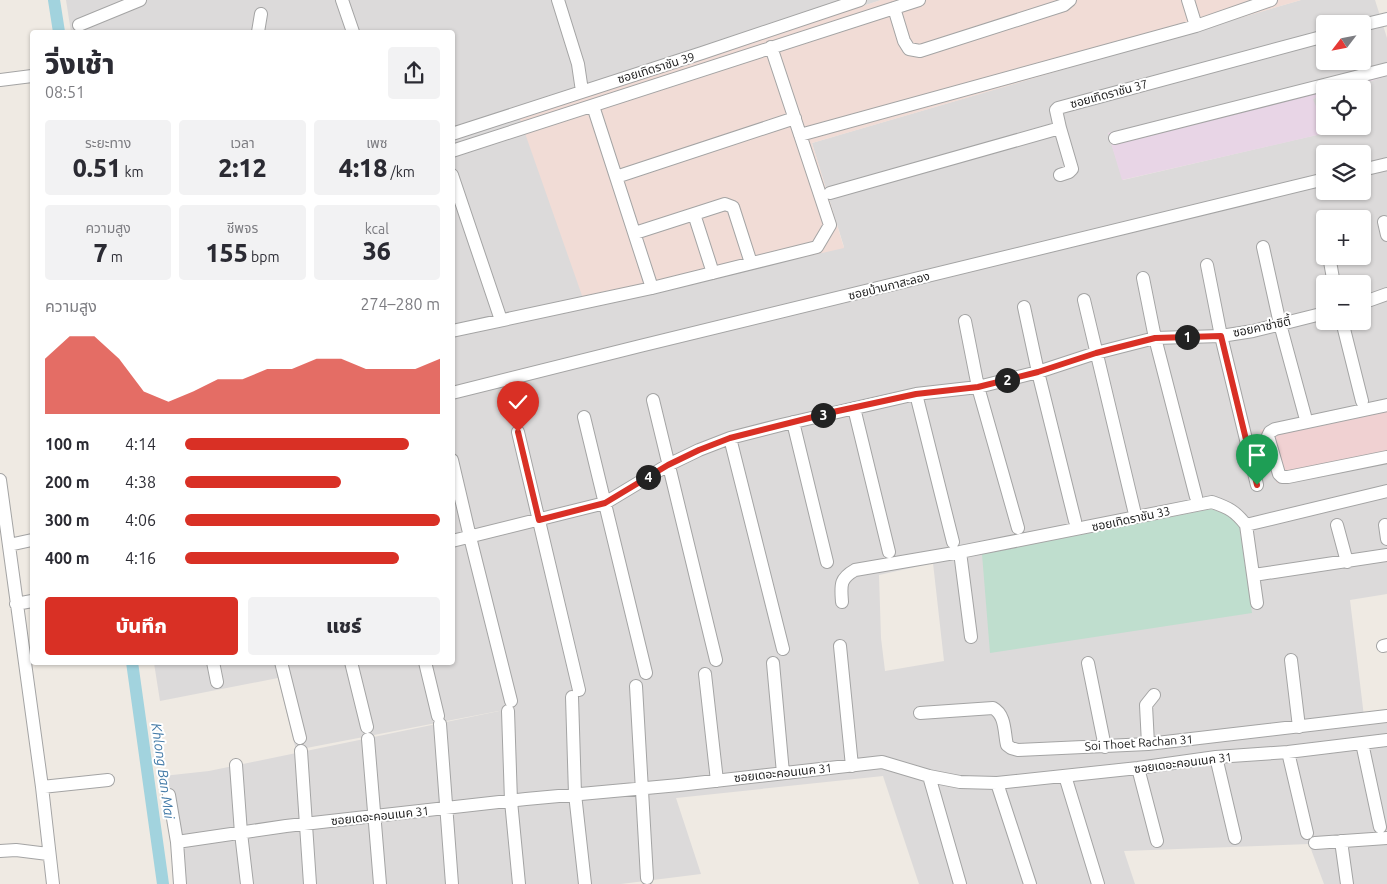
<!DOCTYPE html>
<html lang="th">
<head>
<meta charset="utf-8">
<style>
  body { margin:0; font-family:Ubuntu,"Noto Sans Thai",sans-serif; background:#f2f2f3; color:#2b2b33; height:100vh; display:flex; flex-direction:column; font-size:19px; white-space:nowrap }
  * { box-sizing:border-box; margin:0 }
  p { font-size:16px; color:#7c7c81 }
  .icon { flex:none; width:28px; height:28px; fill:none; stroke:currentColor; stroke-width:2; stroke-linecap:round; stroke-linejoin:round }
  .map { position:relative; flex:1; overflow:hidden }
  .panel { position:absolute; left:30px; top:30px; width:425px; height:635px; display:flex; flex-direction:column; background:#fff; border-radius:5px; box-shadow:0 1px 4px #0004 }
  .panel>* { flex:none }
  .needle { width:32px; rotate:238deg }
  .fabs { position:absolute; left:1316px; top:15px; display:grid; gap:10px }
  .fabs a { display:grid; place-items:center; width:55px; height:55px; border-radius:5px; background:#fff; box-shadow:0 1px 4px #0004; font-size:25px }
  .pin { position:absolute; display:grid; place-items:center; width:42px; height:42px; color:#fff; margin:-51px -21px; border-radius:50% 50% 50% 0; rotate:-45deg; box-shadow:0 0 5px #0007 }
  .pin .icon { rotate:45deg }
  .km { position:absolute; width:25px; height:25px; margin:-12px; border-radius:50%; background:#222; color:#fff; font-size:14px; line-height:25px; text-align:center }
  .round { display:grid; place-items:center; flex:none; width:52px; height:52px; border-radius:5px; background:#f2f2f3 }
  .summary { display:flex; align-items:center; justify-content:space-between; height:85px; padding:0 15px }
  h1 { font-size:28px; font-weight:800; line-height:38px }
  .metrics { display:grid; grid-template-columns:repeat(3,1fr); gap:8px; height:85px; padding:5px 15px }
  .metrics div { display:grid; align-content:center; border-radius:5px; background:#f2f2f3; text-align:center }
  .metrics b { font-size:25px; font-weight:800 }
  .metrics small { font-size:14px; font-weight:400 }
  .metrics p { font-size:14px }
  .chart { height:140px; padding:10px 15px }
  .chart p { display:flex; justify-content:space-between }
  .chart svg { width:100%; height:90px; margin-top:5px; fill:#d93025; opacity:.7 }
  .cta { display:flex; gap:10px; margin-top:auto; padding:10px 15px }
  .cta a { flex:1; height:58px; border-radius:5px; background:#d93025; color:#fff; font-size:20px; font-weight:800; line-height:58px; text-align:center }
  .cta a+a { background:#f2f2f3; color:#2b2b33 }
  ul { padding:0 15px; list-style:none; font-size:16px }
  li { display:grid; grid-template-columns:80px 60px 1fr; align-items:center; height:38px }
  li i { height:12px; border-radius:6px; background:#d93025 }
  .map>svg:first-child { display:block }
  .residential { fill:#dcdada; fill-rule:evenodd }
  .commercial { fill:#f0d1d2 }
  .industrial { fill:#e8d5e6 }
  .military { fill:#f1dcd6 }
  .wetland { fill:#bfdece }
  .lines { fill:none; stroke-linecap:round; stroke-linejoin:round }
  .canal { stroke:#a2d3de; stroke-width:12 }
  .minor-casing { stroke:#a4a4a4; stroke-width:14 }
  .minor { stroke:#fff; stroke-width:12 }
  .route-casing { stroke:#fff; stroke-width:10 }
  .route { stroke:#d93025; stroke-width:6 }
  .labels { text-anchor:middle; stroke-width:4; stroke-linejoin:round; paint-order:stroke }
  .street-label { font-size:12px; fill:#1d1d1d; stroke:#fff }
  .water-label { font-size:14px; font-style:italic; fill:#447ba8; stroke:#fff }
</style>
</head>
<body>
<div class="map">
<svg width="1387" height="884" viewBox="0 0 1387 884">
  <rect width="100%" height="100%" fill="#efeae3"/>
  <path class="residential" d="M66,0H881L520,119L844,247L812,143L1301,0H1375L1387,38V63L1108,133L1123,180L1325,133L1312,99L1325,95V126H1362V89H1345L1387,76V402L1260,430L1387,462V594L1350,600L1365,725L1387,723V884H1324L1309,844L1124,851L1135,884H919L883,776L676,798L701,874L621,884H175L163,776L209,771L509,709L296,750L278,678L160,701L154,663L452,662V32H71ZM1325,24H1362V61H1325ZM1325,154H1362V191H1325ZM1325,219H1362V256H1325ZM1325,284H1362V321H1325ZM1211,509L1226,514L982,554ZM933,563L944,661L885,671L881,638L879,575Z"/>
  <path class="commercial" d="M1387,402V462L1277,483L1260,430Z"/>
  <path class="industrial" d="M1387,63V76L1345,89H1325V95L1313,99L1326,133L1122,180L1108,133Z"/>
  <path class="military" d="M881,0H1301L812,143L844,248L586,307L520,119Z"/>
  <path class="wetland" d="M1211,509L1226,514L1239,525L1252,613L990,653L982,554Z"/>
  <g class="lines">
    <path class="canal" d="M54,0L59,32
      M132,662L163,884"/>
    <g class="minor-casing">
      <path id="minor" d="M342,0L353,32
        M558,0L578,64L582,91
        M1188,0L1196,26
        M894,8L904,41L909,49L920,51L1064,5L1070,0
        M79,25L140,0
        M1362,25L1387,19
        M258,32L261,14
        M0,80L32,76
        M593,106L652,288
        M1060,128L1072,169L1069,172L1060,175
        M452,134L702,53L860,0
        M800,135L1196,26L1271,0
        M1115,138L1387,69
        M452,151L919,0
        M1362,170L1387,164
        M452,175L501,320
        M616,177L795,118
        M830,193L1060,128L1056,110L1058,108L1325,36
        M694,214L713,273
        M1384,222L1387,235
        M635,233L725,204L733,207L751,263
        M1263,247L1280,324L1305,416
        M1329,256L1334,284
        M1207,265L1221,336L1257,485
        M1143,278L1155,338L1196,497
        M1084,300L1134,510
        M1362,303L1387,294
        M1024,307L1038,372L1075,521
        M965,321L978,387L1018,528
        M1342,321L1362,401
        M452,331L652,288L817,247L830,225L771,47
        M452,393L640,346L1325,179
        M916,394L953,542
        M653,400L716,660
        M1387,405L1275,429L1270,432L1268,436L1279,474L1282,477H1288L1387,457
        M854,408L889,552
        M584,417L646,673
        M793,422L827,562
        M518,432L579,690
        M730,438L783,649
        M452,460L470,537L511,701
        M0,480L42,787L53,884
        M1246,525L1387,491
        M1337,525L1347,562
        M1385,525L1387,539
        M452,541L605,503L668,465L699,450L730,438L781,425L916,394L978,387L1038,372L1096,353L1155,338L1221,336L1253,331L1325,313
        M9,545L32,540
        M960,552L971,637
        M1254,575L1387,555
        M842,602C841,586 839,579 855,570L960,552L1212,502C1229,508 1235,511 1246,525L1257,603
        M16,604L32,601
        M840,646L852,766
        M1383,646L1387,645
        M1291,660L1299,727
        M213,662L217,682
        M281,662L300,738
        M351,662L367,727
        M425,662L438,716
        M773,663L783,773
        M1088,663L1105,747
        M705,674L717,781
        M636,686L647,878
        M572,697L575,794L585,884
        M508,711L511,801L519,884
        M920,713L993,708C1006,715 1004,733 1007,745L1011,748L1018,750L1148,744L1387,716
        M440,724L452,884
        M368,739L380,884
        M1362,743L1380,827
        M1148,744L1146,705L1154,695
        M301,751L310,884
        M1288,752L1307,833
        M1216,757L1235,838
        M236,765L241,833L247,884
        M1138,768L1157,841
        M929,776L960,884
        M1065,776L1098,884
        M997,783L1030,884
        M42,787L108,780
        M169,795L177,842L180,884
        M1341,841L1347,884
        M177,842L286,826L526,799L679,785L882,762L929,776L960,782L997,783L1138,768L1216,757L1288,752L1387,740
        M1315,843L1387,838
        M0,851L16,850L48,854"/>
    </g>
    <use href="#minor" class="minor"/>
  </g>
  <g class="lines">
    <g class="route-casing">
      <path id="route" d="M518,432L539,520L605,503L668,465L699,450L730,438L833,412L916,394L978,387L1038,372L1096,353L1155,338L1221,336L1257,485"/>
    </g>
    <use href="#route" class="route"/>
  </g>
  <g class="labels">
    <g class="street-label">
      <text transform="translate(656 68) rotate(-17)" y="4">ซอยเทิดราชัน 39</text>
      <text transform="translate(1109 94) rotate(-15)" y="4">ซอยเทิดราชัน 37</text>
      <text transform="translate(889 286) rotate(-14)" y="4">ซอยบ้านกาสะลอง</text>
      <text transform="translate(1262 327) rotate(-12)" y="4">ซอยคาซ่าซิตี้</text>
      <text transform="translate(1131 519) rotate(-12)" y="4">ซอยเทิดราชัน 33</text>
      <text transform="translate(1139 743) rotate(-4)" y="4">Soi Thoet Rachan 31</text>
      <text transform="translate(1183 763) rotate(-7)" y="4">ซอยเดอะคอนเนค 31</text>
      <text transform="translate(783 773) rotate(-6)" y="4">ซอยเดอะคอนเนค 31</text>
      <text transform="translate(380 816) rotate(-6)" y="4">ซอยเดอะคอนเนค 31</text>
    </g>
    <g class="water-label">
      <text transform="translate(163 771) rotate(82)" y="5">Khlong Ban Mai</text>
    </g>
  </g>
</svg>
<div class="fabs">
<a><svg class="needle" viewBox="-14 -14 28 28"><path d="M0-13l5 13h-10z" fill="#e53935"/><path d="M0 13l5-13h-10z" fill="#7c7c81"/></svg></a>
<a><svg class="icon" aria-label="locate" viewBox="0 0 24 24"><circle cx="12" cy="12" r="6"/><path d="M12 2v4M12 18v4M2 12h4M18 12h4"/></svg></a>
<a><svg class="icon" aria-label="layers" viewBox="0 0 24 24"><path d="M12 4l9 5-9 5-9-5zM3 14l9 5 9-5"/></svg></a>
<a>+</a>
<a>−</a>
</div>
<div class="pin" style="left:1257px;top:485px;background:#1e9e55"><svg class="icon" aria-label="arrive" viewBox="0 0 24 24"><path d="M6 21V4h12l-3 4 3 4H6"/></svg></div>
<div class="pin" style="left:518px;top:432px;background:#d93025"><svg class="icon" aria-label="check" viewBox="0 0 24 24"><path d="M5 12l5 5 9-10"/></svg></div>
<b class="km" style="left:1187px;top:337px">1</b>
<b class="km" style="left:1007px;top:380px">2</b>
<b class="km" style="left:823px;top:415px">3</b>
<b class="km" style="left:648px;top:477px">4</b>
<section class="panel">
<div class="summary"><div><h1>วิ่งเช้า</h1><p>08:51</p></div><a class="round"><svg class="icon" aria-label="share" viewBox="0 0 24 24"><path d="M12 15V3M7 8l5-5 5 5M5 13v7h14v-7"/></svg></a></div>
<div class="metrics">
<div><p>ระยะทาง</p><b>0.51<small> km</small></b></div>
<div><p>เวลา</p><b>2:12</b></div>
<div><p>เพซ</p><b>4:18<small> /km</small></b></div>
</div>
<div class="metrics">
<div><p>ความสูง</p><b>7<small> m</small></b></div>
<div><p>ชีพจร</p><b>155<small> bpm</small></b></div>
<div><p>kcal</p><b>36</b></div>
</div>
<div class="chart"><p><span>ความสูง</span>274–280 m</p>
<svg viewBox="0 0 160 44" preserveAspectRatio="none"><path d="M0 44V17L10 6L20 6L30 17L40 33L50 38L60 33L70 27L80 27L90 22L100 22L110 17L120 17L130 22L140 22L150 22L160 17V44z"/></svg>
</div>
<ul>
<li><b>100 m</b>4:14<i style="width:88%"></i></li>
<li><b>200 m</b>4:38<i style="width:61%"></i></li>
<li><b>300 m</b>4:06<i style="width:100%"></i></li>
<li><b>400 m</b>4:16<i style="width:84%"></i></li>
</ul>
<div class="cta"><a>บันทึก</a><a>แชร์</a></div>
</section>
</div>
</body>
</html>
